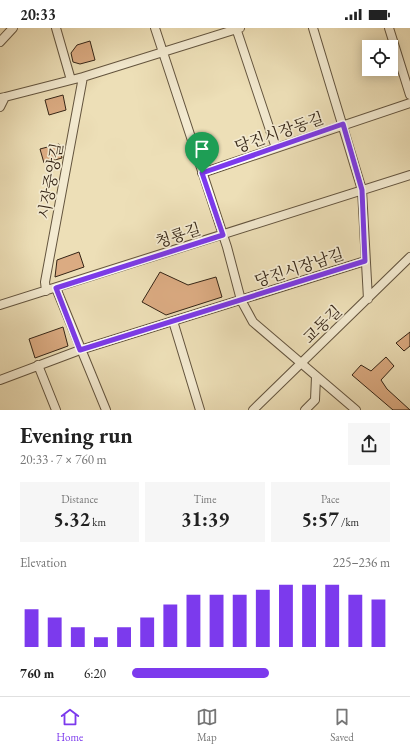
<!DOCTYPE html>
<html lang="en">
<head>
<meta charset="utf-8">
<style>
  body { margin:0; font-family:"EB Garamond","Noto Serif KR",serif; background:#f6f6f6; color:#222; height:100vh; display:flex; flex-direction:column; font-size:15px; white-space:nowrap }
  * { box-sizing:border-box; margin:0 }
  p { font-size:13px; color:#767676 }
  .icon { flex:none; width:22px; height:22px; fill:none; stroke:currentColor; stroke-width:2; stroke-linecap:round; stroke-linejoin:round }
  .map { position:relative; height:382px; overflow:hidden }
  .details { display:flex; flex-direction:column; background:#fff; flex:1 }
  .details>* { flex:none }
  .controls { position:absolute; left:362px; top:12px; display:grid; gap:8px }
  .controls a { display:grid; place-items:center; width:36px; height:36px; border-radius:0px; background:#fff; box-shadow:0 2px 10px #0003; font-size:20px }
  .pin { position:absolute; display:grid; place-items:center; width:34px; height:34px; color:#fff; margin:-41px -17px; border-radius:50% 50% 50% 0; rotate:-45deg; box-shadow:0 0 4px #0007 }
  .pin .icon { rotate:45deg }
  .round { display:grid; place-items:center; flex:none; width:42px; height:42px; border-radius:0px; background:#f6f6f6 }
  .overview { display:flex; align-items:center; justify-content:space-between; height:68px; padding:0 20px }
  h1 { font-size:22px; font-weight:700; line-height:30px }
  .metrics { display:grid; grid-template-columns:repeat(3,1fr); gap:6px; height:68px; padding:4px 20px }
  .metrics div { display:grid; align-content:center; border-radius:0px; background:#f6f6f6; text-align:center }
  .metrics b { font-size:20px; font-weight:700 }
  .metrics small { font-size:11px; font-weight:400 }
  .metrics p { font-size:11px }
  .chart { height:112px; padding:8px 20px }
  .chart p { display:flex; justify-content:space-between }
  .chart svg { width:100%; height:72px; margin-top:4px; stroke:#7c3aed; stroke-width:6 }
  ul { padding:0 20px; list-style:none; font-size:13px }
  li { display:grid; grid-template-columns:64px 48px 1fr; align-items:center; height:30px }
  li i { height:10px; border-radius:5px; background:#7c3aed }
  .status { display:flex; justify-content:space-between; align-items:center; height:28px; padding:0 20px; background:#fff; direction:ltr }
  .status svg { height:11px; fill:currentColor }
  .tabs { display:flex; justify-content:space-around; align-items:center; height:56px; border-top:1px solid #e0e0e0; background:#fff; font-size:11px; color:#767676 }
  .tabs a { display:grid; justify-items:center; gap:2px }
  .tabs .active { color:#7c3aed }
  .map>svg:first-child { display:block }
  .building { fill:#dbab82; stroke:#352516 }
  .lines { fill:none; stroke-linecap:round; stroke-linejoin:round }
  .minor-casing { stroke:#63543e; stroke-width:10 }
  .minor { stroke:#f3ead0; stroke-width:8 }
  .route-casing { stroke:#fff; stroke-width:8 }
  .route { stroke:#7c3aed; stroke-width:5 }
  .labels { text-anchor:middle; stroke-width:3.5; stroke-linejoin:round; paint-order:stroke }
  .street-label { font-size:16px; fill:#352516; stroke:#f3ead0 }
</style>
</head>
<body>
<div class="status"><b>20:33</b><svg viewBox="0 0 49 12"><path d="M0 12V9h3v3zM5 12V6h3v6zM10 12V3h3v9zM15 12V0h3v12zM26 1h20v11H26zM47 4h2v5h-2z"/></svg></div>
<div class="map">
<svg width="410" height="382" viewBox="0 0 410 382">
  <rect width="100%" height="100%" fill="#eddfb7"/>
  <filter id="stains"><feTurbulence type="fractalNoise" baseFrequency=".005" numOctaves="4"/><feColorMatrix values="0 0 0 0 .2 0 0 0 0 .09 0 0 0 0 .02 0 0 0 .5 -.17"/></filter>
  <radialGradient id="worn" r=".72"><stop offset=".6" stop-color="#630" stop-opacity="0"/><stop offset="1" stop-color="#630" stop-opacity=".3"/></radialGradient>
  <path class="building" d="M90,13L95,32L80,36L73,34L71,25L77,17Z
    M63,67L66,82L49,87L45,72Z
    M59,116L62,130L44,135L40,121Z
    M79,224L84,239L55,249L57,232Z
    M160,244L188,257L216,249L222,269L166,287L142,274Z
    M63,299L68,318L35,330L29,311Z
    M410,304V318L404,323L396,315Z
    M386,329L394,338L381,352L387,361L410,382H393L352,347L361,337L371,343Z"/>
  <g class="lines">
    <g class="minor-casing">
      <path id="minor" d="M56,0L71,52
        M155,0L227,219L241,272L253,294L356,382
        M236,0L276,120
        M313,0L362,162L368,271
        M389,0L410,67
        M0,14L13,0
        M83,49L240,0
        M5,69L83,49L45,254L46,263
        M0,79L5,69L1,70
        M202,145L410,75
        M56,260L106,382
        M0,277L410,147
        M173,293L200,382
        M38,337L56,382
        M0,352L80,322L365,233
        M253,382L410,229
        M305,382L315,372L316,349"/>
    </g>
    <use href="#minor" class="minor"/>
  </g>
  <g class="lines">
    <g class="route-casing">
      <path id="route" d="M343,96L362,162L365,233L80,322L56,260L223,207L202,145Z"/>
    </g>
    <use href="#route" class="route"/>
  </g>
  <g class="labels">
    <g class="street-label">
      <text transform="translate(279 104) rotate(-19)" y="6">당진시장동길</text>
      <text transform="translate(50 153) rotate(-80)" y="6">시장중앙길</text>
      <text transform="translate(178 207) rotate(-18)" y="6">청룡길</text>
      <text transform="translate(299 239) rotate(-18)" y="6">당진시장남길</text>
      <text transform="translate(322 296) rotate(-44)" y="6">교동길</text>
    </g>
  </g>
  <rect width="100%" height="100%" filter="url(#stains)"/>
  <rect width="100%" height="100%" fill="url(#worn)"/>
</svg>
<div class="controls">
<a><svg class="icon" aria-label="locate" viewBox="0 0 24 24"><circle cx="12" cy="12" r="6"/><path d="M12 2v4M12 18v4M2 12h4M18 12h4"/></svg></a>
</div>
<div class="pin" style="left:202px;top:145px;background:#1e9e55"><svg class="icon" aria-label="arrive" viewBox="0 0 24 24"><path d="M6 21V4h12l-3 4 3 4H6"/></svg></div>
</div>
<section class="details">
<div class="overview"><div><h1>Evening run</h1><p>20:33 · 7 × 760 m</p></div><a class="round"><svg class="icon" aria-label="share" viewBox="0 0 24 24"><path d="M12 15V3M7 8l5-5 5 5M5 13v7h14v-7"/></svg></a></div>
<div class="metrics">
<div><p>Distance</p><b>5.32<small> km</small></b></div>
<div><p>Time</p><b>31:39</b></div>
<div><p>Pace</p><b>5:57<small> /km</small></b></div>
</div>
<div class="chart"><p><span>Elevation</span>225–236 m</p>
<svg viewBox="0 0 160 44" preserveAspectRatio="none"><path d="M5 44V21M15 44V26M25 44V32M35 44V38M45 44V32M55 44V26M65 44V18M75 44V12M85 44V12M95 44V12M105 44V9M115 44V6M125 44V6M135 44V6M145 44V12M155 44V15"/></svg>
</div>
<ul>
<li><b>760 m</b>6:20<i style="width:53%"></i></li>
</ul>
</section>
<nav class="tabs">
<a class="active"><svg class="icon" aria-label="home" viewBox="0 0 24 24"><path d="M3 11l9-7 9 7M6 9v11h12V9"/></svg>Home</a>
<a><svg class="icon" aria-label="map" viewBox="0 0 24 24"><path d="M3 6l6-2 6 2 6-2v14l-6 2-6-2-6 2zM9 4v14M15 6v14"/></svg>Map</a>
<a><svg class="icon" aria-label="saved" viewBox="0 0 24 24"><path d="M7 4h10v16l-5-4-5 4z"/></svg>Saved</a>
</nav>
</body>
</html>
